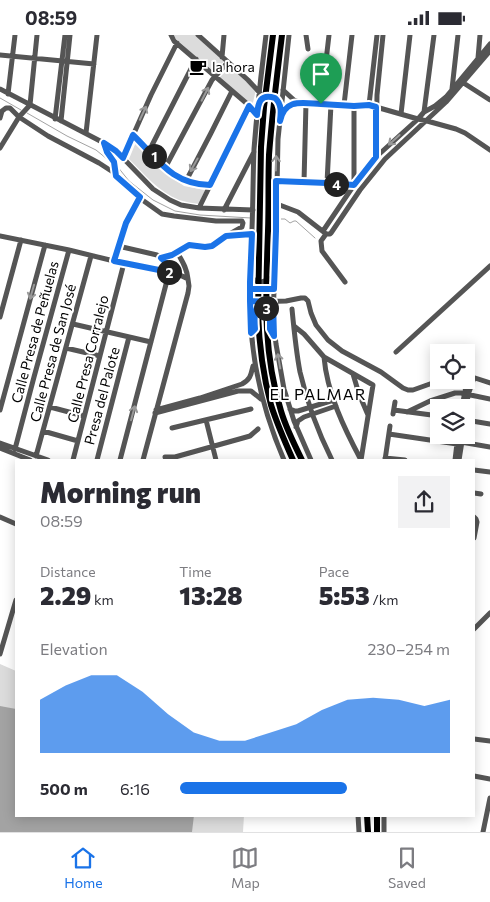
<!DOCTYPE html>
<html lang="en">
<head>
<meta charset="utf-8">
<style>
  body { margin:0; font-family:Commissioner,sans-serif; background:#f2f2f3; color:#2b2b33; height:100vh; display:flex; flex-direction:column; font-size:19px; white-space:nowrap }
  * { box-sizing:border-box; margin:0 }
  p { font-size:16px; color:#7c7c81 }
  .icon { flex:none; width:28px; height:28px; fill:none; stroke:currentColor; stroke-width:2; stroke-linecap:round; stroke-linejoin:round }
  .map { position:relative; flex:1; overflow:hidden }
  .details { position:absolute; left:15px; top:424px; width:460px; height:358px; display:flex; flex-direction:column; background:#fff; border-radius:0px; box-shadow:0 2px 12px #0003 }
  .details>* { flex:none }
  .controls { position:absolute; left:430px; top:309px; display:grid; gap:10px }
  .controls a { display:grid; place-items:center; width:45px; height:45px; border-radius:0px; background:#fff; box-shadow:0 2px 12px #0003; font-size:25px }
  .pin { position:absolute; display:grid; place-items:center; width:42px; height:42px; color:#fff; margin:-51px -21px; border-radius:50% 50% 50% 0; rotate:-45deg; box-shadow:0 0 5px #0007 }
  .pin .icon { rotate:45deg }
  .km { position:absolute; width:25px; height:25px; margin:-12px; border-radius:50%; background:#222; color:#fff; font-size:14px; line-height:25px; text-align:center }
  .round { display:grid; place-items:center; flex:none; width:52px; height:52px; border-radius:0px; background:#f2f2f3 }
  .summary { display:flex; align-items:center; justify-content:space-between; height:85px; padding:0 25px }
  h1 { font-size:28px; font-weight:800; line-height:38px }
  .stats { display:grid; grid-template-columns:repeat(3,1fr); gap:8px; height:85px; padding:5px 25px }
  .stats div { display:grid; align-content:center }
  .stats b { font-size:25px; font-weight:800 }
  .stats small { font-size:14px; font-weight:400 }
  .stats p { font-size:14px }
  .chart { height:140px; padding:10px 25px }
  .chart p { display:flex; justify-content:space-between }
  .chart svg { width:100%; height:90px; margin-top:5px; fill:#1a73e8; opacity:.7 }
  ul { padding:0 25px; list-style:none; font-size:16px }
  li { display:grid; grid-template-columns:80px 60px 1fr; align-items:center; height:38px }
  li i { height:12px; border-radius:6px; background:#1a73e8 }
  .status { display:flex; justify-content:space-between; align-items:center; height:35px; padding:0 25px; background:#fff; direction:ltr }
  .status svg { height:14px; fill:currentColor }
  .tabs { display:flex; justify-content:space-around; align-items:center; height:70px; border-top:1px solid #e1e1e2; background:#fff; font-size:14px; color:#7c7c81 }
  .tabs a { display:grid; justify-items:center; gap:2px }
  .tabs .current { color:#1a73e8 }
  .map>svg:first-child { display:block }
  .green { fill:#dcdcdc }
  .water { fill:#a3a3a3 }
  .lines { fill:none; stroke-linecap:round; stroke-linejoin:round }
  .stream { stroke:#a3a3a3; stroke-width:1 }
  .minor { stroke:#555; stroke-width:5 }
  .major { stroke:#000; stroke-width:6 }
  .oneway { stroke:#999 }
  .route-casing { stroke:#fff; stroke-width:10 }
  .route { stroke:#1a73e8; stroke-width:6 }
  .labels { text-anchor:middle; stroke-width:4; stroke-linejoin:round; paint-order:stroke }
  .poi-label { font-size:14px; fill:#000; stroke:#fff; text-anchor:start }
  .street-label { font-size:14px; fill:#000; stroke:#fff }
  .quarter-label { font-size:16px; letter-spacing:1px; fill:#000; stroke:#fff }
</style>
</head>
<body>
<div class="status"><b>08:59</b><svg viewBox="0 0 49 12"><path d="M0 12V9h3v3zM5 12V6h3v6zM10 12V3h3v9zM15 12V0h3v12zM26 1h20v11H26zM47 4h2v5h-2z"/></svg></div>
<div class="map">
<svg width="490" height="797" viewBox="0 0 490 797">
  <rect width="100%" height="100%" fill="#fff"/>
  <path class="green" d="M172,0H195L224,26L214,39Z
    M230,32L256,54L252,72L219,43Z
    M136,107L149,118L165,137L174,144L184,151L205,155L199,169C193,168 185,167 179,165C159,157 144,139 129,124Z
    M0,629L16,636V780H244L243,797H0Z"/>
  <path class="water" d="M0,671L16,674V780H194L192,797H0Z"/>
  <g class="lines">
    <path class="stream" d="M0,63L21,75
      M27,78L67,101L96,115L112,128
      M117,131L129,146L153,165L175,176L200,180L251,183
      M278,184H285L290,188L294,186H296L315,203"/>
    <path class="minor" d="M171,0L174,6L252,73L256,80
      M198,0L248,45L260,58
      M266,0C261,38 257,76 254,114C253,140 253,167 252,194C252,218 249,242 250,266C250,322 262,374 284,425
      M289,0L278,104L276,201L273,284L276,309L284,354L294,386L311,425
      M306,0L308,14
      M0,20L94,29
      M222,22L224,0
      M478,23L480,0
      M462,47L490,65
      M0,54L104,108L123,123L153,154L170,165L181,170L199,173L253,175
      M452,54L458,0
      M283,55L294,65L299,67
      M8,59L15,0
      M262,64C270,59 278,62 280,72
      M321,69L329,0
      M344,70L352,0
      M369,70L377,0
      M354,71V150
      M2,76L6,73H10L19,82L48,101L99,128L116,139
      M424,77L434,0
      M281,78L288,71L302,68L354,71L369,70L418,84L427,86L456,94L465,98L490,115
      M401,79L410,0
      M0,83L2,76
      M55,84L65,0
      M61,86L70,0
      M86,98L97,0
      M133,100C158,124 171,148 210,150
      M104,109L107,117L114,127L116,134V139L118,143L134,159L162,179L174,181L216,186H242L243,188L242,192L226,201
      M0,113L19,82L30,70L37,0
      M149,116L196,24
      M376,122L377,60L383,0
      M123,123L151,60L177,8
      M165,133L212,45L228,27
      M186,146L211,98L232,56
      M276,146L327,148L354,150
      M304,147L306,68
      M327,148L331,69
      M277,169L298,177L325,198
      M199,173L249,71
      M224,175L254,117
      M323,196L354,150L376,122L418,84L424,77L435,71L446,62L490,9
      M326,199H330L331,198L360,155L385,124L446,67L490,16
      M326,199L321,206L322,216L345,247
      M0,201L69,215L114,226L129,228L178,239L188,244L189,251L188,258L143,425
      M118,211L157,220L168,228L170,234L120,425
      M177,217C182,226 187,233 188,244
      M161,223L172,220L189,210L205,212L211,211L226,201L252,199
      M114,226L122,200L140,162
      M250,242C260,250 263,247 274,242
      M250,254H274
      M250,267L286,266L301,263H305L308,266L311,278L316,290L328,305L342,316L381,337L403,353L408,355H413L441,345
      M292,274C294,295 296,316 300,337C307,367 318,397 332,425
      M0,282L21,205
      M73,289L151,307
      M294,291L304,299L324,322L373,350L361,425
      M251,298L255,294L254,277L255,274L262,272L269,275
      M66,313L100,321
      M396,317L490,231
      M324,322C327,358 344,393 361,425
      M353,339L359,359L368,380
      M472,342L490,348
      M50,372L84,381
      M462,372L468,341
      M290,374L295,376H298L334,365
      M0,375L45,210
      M156,375L200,363L242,349C251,344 251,339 253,331
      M394,375L439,381
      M466,376L468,360L474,343
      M407,377L430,366L455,358H461L490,364
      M155,378L238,356H251L261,364
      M393,379L395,367
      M438,381L440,363
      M206,385L216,425
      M466,385L490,389
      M296,392L298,386L304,382L336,371
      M172,393L251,374
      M43,396L78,406
      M389,399L457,409
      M461,407L490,412
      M0,408L48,425
      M0,413L30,425
      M15,414L34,342L69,215
      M36,421L91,221
      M165,422H175L243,403L250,401L258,394
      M385,423L405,425
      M73,425L124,228
      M97,425L129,302
      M385,425L390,391
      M455,425L458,400
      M459,425L463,400
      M474,435L490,437
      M474,458L481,459
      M0,482L16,489
      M474,482L476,484L477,487L474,503
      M474,594L490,578
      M0,619L16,565
      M474,704L490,706
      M474,741L490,744
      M358,780L359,797
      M384,780V797
      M483,797L490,763"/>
    <path class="major" d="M273,0L264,72L261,112L258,278C259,309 263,340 271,370C277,389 285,407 293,425
      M282,0C277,40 272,80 269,120C268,146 269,171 268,196C266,259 262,314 281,376C286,393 294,409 302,425
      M367,780L368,797
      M377,780V797"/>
  </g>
  <defs><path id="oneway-shaft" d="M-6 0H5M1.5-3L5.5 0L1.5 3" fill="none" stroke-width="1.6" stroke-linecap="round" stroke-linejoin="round" transform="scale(1.25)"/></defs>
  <g class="oneway">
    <use href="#oneway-shaft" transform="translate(205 59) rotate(-63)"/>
    <use href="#oneway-shaft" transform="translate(143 78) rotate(-65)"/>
    <use href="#oneway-shaft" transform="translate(394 105) rotate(138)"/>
    <use href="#oneway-shaft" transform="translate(276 128) rotate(-89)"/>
    <use href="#oneway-shaft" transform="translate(194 130) rotate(119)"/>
    <use href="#oneway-shaft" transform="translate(32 257) rotate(106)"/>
    <use href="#oneway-shaft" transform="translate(279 326) rotate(-100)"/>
    <use href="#oneway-shaft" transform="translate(133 378) rotate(-75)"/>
  </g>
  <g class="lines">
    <g class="route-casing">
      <path id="route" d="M321,69C302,68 285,63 280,86C281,78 282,69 275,63C260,58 258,68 257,80L249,71L210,150C171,149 158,124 133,100L123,123L116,116L104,108L107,117L114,127L116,141L140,162L126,188L114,226L169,237V230L161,223L172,220L189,210L205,212L212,211L226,201L252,199L250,247V266L273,267L274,301L270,294V276C253,261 254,283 255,294L251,298L250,266V254H274L276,196V146L327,148L354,150L376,122V72L369,70L354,71L321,69"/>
    </g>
    <use href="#route" class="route"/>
  </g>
  <defs>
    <g id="cafe-bare" transform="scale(1.35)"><path d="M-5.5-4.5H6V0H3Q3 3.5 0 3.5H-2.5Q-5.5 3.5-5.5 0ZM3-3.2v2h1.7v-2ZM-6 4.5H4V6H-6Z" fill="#000" stroke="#fff" stroke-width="2.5" paint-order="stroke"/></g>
  </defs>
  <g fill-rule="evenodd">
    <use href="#cafe-bare" x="198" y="32"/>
  </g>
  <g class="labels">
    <g class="poi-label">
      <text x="212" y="37">la hora</text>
    </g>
    <g class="street-label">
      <text transform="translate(35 297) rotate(-75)" y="5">Calle Presa de Peñuelas</text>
      <text transform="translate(53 318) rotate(-75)" y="5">Calle Presa de San José</text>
      <text transform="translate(88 324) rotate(-76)" y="5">Calle Presa Corralejo</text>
      <text transform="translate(102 361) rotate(-75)" y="5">Presa del Palote</text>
    </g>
    <g class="quarter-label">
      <text x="318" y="365">EL PALMAR</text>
    </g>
  </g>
</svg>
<div class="controls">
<a><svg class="icon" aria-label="locate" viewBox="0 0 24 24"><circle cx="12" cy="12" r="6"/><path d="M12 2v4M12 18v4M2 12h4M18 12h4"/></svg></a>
<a><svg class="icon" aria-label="layers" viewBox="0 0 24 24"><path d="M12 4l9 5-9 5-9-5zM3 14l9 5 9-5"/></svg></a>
</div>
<div class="pin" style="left:321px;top:69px;background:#1e9e55"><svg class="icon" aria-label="arrive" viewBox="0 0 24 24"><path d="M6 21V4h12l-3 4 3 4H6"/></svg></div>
<b class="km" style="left:154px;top:121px">1</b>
<b class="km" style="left:169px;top:237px">2</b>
<b class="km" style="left:266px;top:273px">3</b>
<b class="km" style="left:336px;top:149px">4</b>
<section class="details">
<div class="summary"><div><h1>Morning run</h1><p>08:59</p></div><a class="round"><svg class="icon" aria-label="share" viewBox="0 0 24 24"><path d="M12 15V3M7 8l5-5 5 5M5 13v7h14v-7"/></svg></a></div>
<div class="stats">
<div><p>Distance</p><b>2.29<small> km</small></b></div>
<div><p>Time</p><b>13:28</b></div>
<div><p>Pace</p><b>5:53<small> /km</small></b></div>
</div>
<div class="chart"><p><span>Elevation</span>230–254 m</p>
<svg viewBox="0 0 160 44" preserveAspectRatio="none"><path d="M0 44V18L10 11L20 6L30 6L40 14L50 25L60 34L70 38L80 38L90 34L100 30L110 23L120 18L130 17L140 18L150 21L160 18V44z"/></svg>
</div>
<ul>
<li><b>500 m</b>6:16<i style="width:62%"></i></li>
</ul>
</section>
</div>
<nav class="tabs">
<a class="current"><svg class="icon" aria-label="home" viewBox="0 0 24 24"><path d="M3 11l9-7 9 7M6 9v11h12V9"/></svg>Home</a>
<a><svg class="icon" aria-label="map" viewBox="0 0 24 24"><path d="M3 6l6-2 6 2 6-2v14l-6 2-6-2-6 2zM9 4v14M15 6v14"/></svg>Map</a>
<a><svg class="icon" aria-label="saved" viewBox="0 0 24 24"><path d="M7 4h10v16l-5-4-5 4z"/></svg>Saved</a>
</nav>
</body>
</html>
